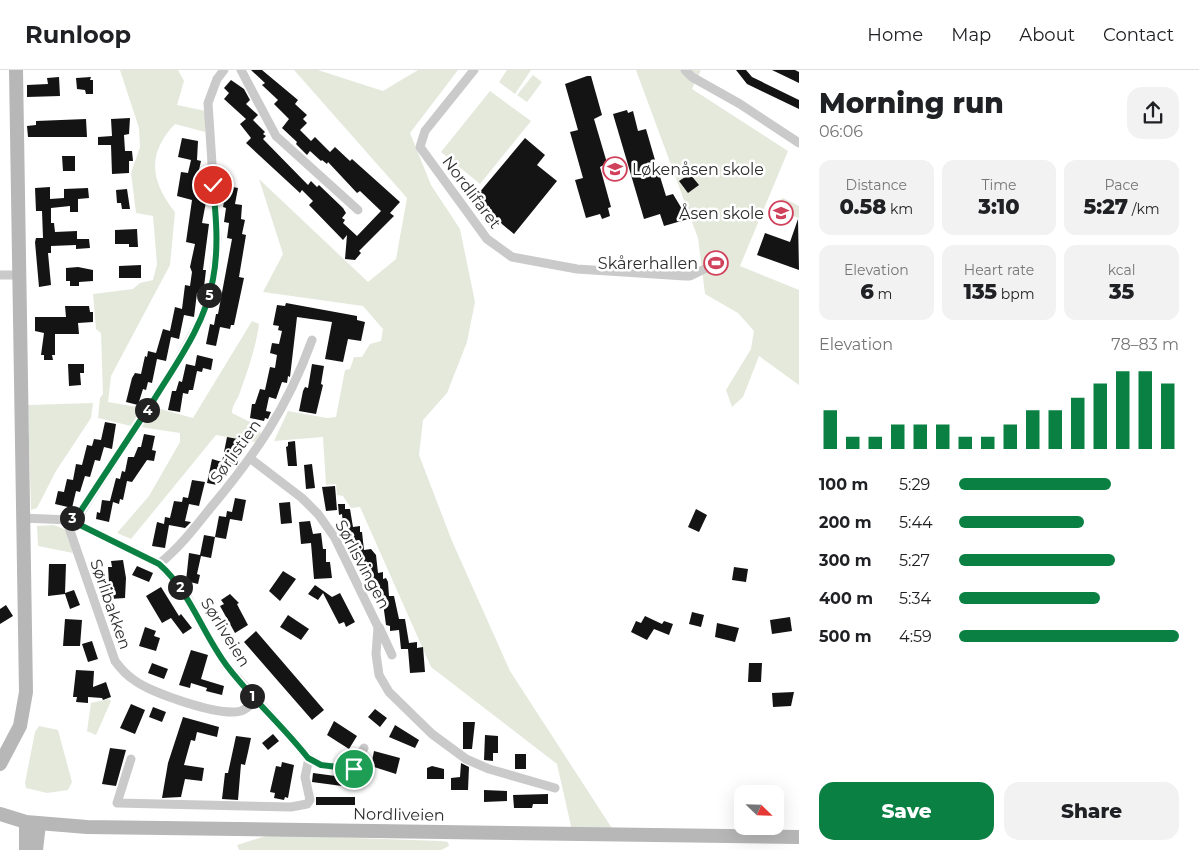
<!DOCTYPE html>
<html lang="en">
<head>
<meta charset="utf-8">
<style>
  body { margin:0; font-family:Montserrat,sans-serif; background:#f2f2f2; color:#202124; height:100vh; display:flex; flex-direction:column; font-size:19px; white-space:nowrap }
  * { box-sizing:border-box; margin:0 }
  p { font-size:16px; color:#757577 }
  .icon { flex:none; width:28px; height:28px; fill:none; stroke:currentColor; stroke-width:2; stroke-linecap:round; stroke-linejoin:round }
  .map { position:relative; flex:1; overflow:hidden }
  .panel { display:flex; flex-direction:column; background:#fff; width:400px }
  .panel>* { flex:none }
  .needle { width:32px; rotate:113deg }
  .controls { position:absolute; left:734px; top:715px; display:grid; gap:10px }
  .controls a { display:grid; place-items:center; width:50px; height:50px; border-radius:10px; background:#fff; box-shadow:0 5px 20px #0002; font-size:25px }
  .pin { position:absolute; display:grid; place-items:center; width:42px; height:42px; color:#fff; margin:-21px; border:2px solid #fff; border-radius:50%; box-shadow:0 1px 5px #0007 }
  .km { position:absolute; width:25px; height:25px; margin:-12px; border-radius:50%; background:#222; color:#fff; font-size:14px; line-height:25px; text-align:center }
  .round { display:grid; place-items:center; flex:none; width:52px; height:52px; border-radius:15px; background:#f2f2f2 }
  .head { display:flex; align-items:center; justify-content:space-between; height:85px; padding:0 20px }
  h1 { font-size:28px; font-weight:800; line-height:38px }
  .stats { display:grid; grid-template-columns:repeat(3,1fr); gap:8px; height:85px; padding:5px 20px }
  .stats div { display:grid; align-content:center; border-radius:12px; background:#f2f2f2; text-align:center }
  .stats b { font-size:21px; font-weight:800 }
  .stats small { font-size:14px; font-weight:400 }
  .stats p { font-size:14px }
  .chart { height:140px; padding:10px 20px }
  .chart p { display:flex; justify-content:space-between }
  .chart svg { width:100%; height:90px; margin-top:5px; stroke:#0b8043; stroke-width:6 }
  .button { display:flex; gap:10px; margin-top:auto; padding:10px 20px }
  .button a { flex:1; height:58px; border-radius:15px; background:#0b8043; color:#fff; font-size:20px; font-weight:800; line-height:58px; text-align:center }
  .button a+a { background:#f2f2f2; color:#202124 }
  ul { padding:0 20px; list-style:none; font-size:16px }
  li { display:grid; grid-template-columns:80px 60px 1fr; align-items:center; height:38px }
  li i { height:12px; border-radius:6px; background:#0b8043 }
  header { display:flex; align-items:center; gap:30px; box-sizing:border-box; height:70px; padding:0 25px; background:#fff; border-bottom:1px solid #e0e0e0 }
  header strong { font-size:24px }
  nav { display:flex; gap:28px; margin-inline-start:auto; font-size:18px }
  main { display:flex; flex:1; min-height:0 }
  .map>svg:first-child { display:block }
  .green { fill:#e4e9dc }
  .building { fill:#141414 }
  .lines { fill:none; stroke-linecap:round; stroke-linejoin:round }
  .street { stroke:#cacaca; stroke-width:9 }
  .secondary { stroke:#b7b7b7; stroke-width:14 }
  .route-casing { stroke:#fff; stroke-width:10 }
  .route { stroke:#0b8043; stroke-width:6 }
  .labels { text-anchor:middle; stroke-width:5; stroke-linejoin:round; paint-order:stroke }
  .poi-label { font-size:16px; fill:#2d2d2d; stroke:#fff; text-anchor:end }
  .street-label { font-size:16px; fill:#2d2d2d; stroke:#fff }
</style>
</head>
<body>
<header>
<strong>Runloop</strong>
<nav><a>Home</a><a>Map</a><a>About</a><a>Contact</a></nav>
</header>
<main>
<div class="map">
<svg width="799" height="780" viewBox="0 0 799 780">
  <rect width="100%" height="100%" fill="#fff"/>
  <path class="green" d="M120,0H178L184,11L177,35L206,41L205,62L175,54C146,84 151,112 175,142L170,195L111,306L108,332L143,338L131,356L98,348L100,328L103,324L101,263L96,259L93,224L133,219L140,213L153,210L157,194L153,146L136,143L131,103L140,77L139,58Z
    M294,0H318L383,21L418,0H458L410,63L431,115L460,159L475,232L467,272L447,323L423,350L419,385L452,471L510,601L617,766L573,765L557,694L431,597L360,437L351,438L343,426L337,425L336,414L326,415L323,367L274,371L288,341L327,348L336,347L345,300L350,299L354,287H362L370,274L381,271L383,259L363,236L263,222L283,184L259,109L368,212L396,189L407,128Z
    M507,0H531L515,24L499,12Z
    M636,0H701L692,19L788,81L740,196L799,220V315L759,286L743,327L732,337L726,320L751,279L754,261L738,243L705,224L698,168Z
    M533,5L542,12L527,32L517,25Z
    M490,21L531,51L480,114L441,82Z
    M783,128L799,136V148L793,146L791,142L785,147L775,138L776,133Z
    M252,251L259,254C256,277 248,300 240,322C238,330 232,334 232,343L250,352L261,363L256,372L216,365L131,469L117,463L149,426L180,372V363L140,357L153,337L193,348Z
    M93,333L91,348L56,401L37,438L31,440L28,335Z
    M54,455L66,460L73,483L38,476L37,456Z
    M109,629L111,631L96,665L87,661L91,633Z
    M39,656L58,660L72,712L68,720L47,723L26,718L25,713L35,662Z
    M269,765L441,771L448,772L449,776L441,780H239L237,775Z"/>
  <path class="building" d="M251,0H262L298,30L295,34L307,45L303,49L307,53L300,60L311,71L315,67L330,82L335,77L350,91L352,89L400,132L390,143L394,146L359,181L361,183L355,190L345,189L347,165L343,170L309,135L313,131L302,120L300,123L246,73L251,68L240,54L246,49L224,29L229,23L224,18L231,10L244,19L250,30L246,34L258,45L253,50L265,62L263,64L266,66L263,69L308,115L311,111L317,117L319,115L343,138L346,143L342,148L345,150L343,153L357,166L381,141L360,121L357,123L328,92L327,94L322,90L321,91L310,81L307,85L296,74L297,72L282,58L289,49L274,34L278,30L262,15L265,13Z
    M736,0H746L752,7L799,30V39L747,14Z
    M772,0H795L799,2V13Z
    M587,6H591L602,45L594,49L607,93L600,97L611,137L608,138L610,146L602,149L600,144L586,148L575,110L583,108L570,62L578,60L565,14Z
    M59,7L60,26L27,27V15L48,14L47,8Z
    M91,7L90,10H93V24H86L85,20L77,19L76,8Z
    M627,40L628,43L633,41L638,61L646,59L655,90L653,91L658,100L666,126L673,124L688,149L664,156L660,144L644,149L613,44Z
    M130,48L129,64L124,65L125,81H132L133,91H129V103L112,104L111,75H98V67L112,66L111,49Z
    M86,49L87,67H28L27,56L36,55V51Z
    M182,68L198,71L197,90L201,91L199,100H202L201,106L204,107L201,131L206,132L202,153L209,154L203,200H206L204,217L202,224L197,223L194,247L184,245L179,269L171,267L166,291L157,289L152,313L148,312L146,320L143,319L138,335L126,332L132,308L135,303L141,304L145,286L147,287L148,281L156,283L163,259L170,261L175,237L182,239L185,215L190,216L192,202L190,197L195,174L186,172L192,130L177,126L181,102L188,103L191,90L178,87Z
    M525,68L545,85L537,95L557,111L514,164L473,130Z
    M62,86H75V101H63Z
    M690,104L699,115L688,123L679,111Z
    M227,116L238,118L235,134L242,135L241,149L245,150L242,164L246,165L239,207L244,208L234,255H231L230,259L220,257L216,276L206,274L210,254L214,255L216,244H218L232,169L227,168L229,153L224,152L226,138L223,137Z
    M50,117V129L64,128V119L88,118L89,128L78,129V142H70V136L51,138V153H54L55,162L77,161V169H89L90,178L76,179V175L51,176V183H48L51,215L39,217L35,172L36,168H43L42,141H36L35,118Z
    M127,119L130,139H122L121,133H117L116,120Z
    M798,149L799,200L757,185L765,163L790,172Z
    M137,159L138,177H129V174H115V160Z
    M141,195V208H119V196Z
    M78,197L93,200V211L79,212V216H70V211H66V198Z
    M286,233L357,246V250L365,252L361,271L348,269L343,292L325,289L332,252L297,247L290,307L288,306L287,313L282,312L276,329L269,327L266,341L271,342L268,349L265,348L264,351L250,348L252,334H255L260,319L265,320L270,297L275,298L277,285L270,283L272,273L279,274L282,261L278,260L279,256L273,255L277,235L285,236Z
    M65,236H89L90,242H93V252L78,253L79,264H55V285H52L53,290H44V285H41L44,263L35,261V247H66Z
    M197,285L213,289L211,300L203,298L202,302L197,301L193,320H189L188,324L183,323L180,342L168,340L172,321H176L179,311L182,312L186,294L195,296Z
    M68,294H84V303H80L81,315L69,316Z
    M312,294L324,296L321,314L323,315L316,344L299,341L303,321L305,317L308,318Z
    M105,352L116,354L112,379L104,377L100,391L95,390L90,407L85,406L80,422L76,421L72,438L55,434L58,421L64,422L67,409L73,410L76,394L82,395L87,375L92,376L94,369L101,370Z
    M144,364L155,366L152,380L156,381L154,391L147,390L132,412L127,411L123,430L120,429L119,434L113,432L109,452L96,449L97,442L100,443L102,430L110,431L116,408L120,409L122,401L125,402L128,387H134L138,377H141Z
    M227,367L243,370L237,395L222,392Z
    M295,371L297,396H288L286,377L288,376V372Z
    M212,389L222,392L217,415L207,413Z
    M312,394L315,418L306,419L304,395Z
    M192,410L205,412L199,436L189,434L185,451L191,452L185,458L169,455L165,478L152,476L157,452L164,454L165,447L170,448L174,431L182,432L183,427L188,428Z
    M335,416L337,440L326,441L322,417Z
    M235,428L246,430L242,451L230,449L226,469L215,467L211,488L201,486L197,504L200,505L198,514L186,511L189,483L200,485L204,465L215,467L219,446L226,447L227,441L232,442Z
    M290,432L292,453L281,454L279,433Z
    M338,434H345V439H350L353,457L360,456V462H362L364,480L371,479L376,485L378,503L383,502V509L386,508L388,512L389,526H394L399,549H405L409,573L417,572V578L423,577L425,602L410,603L408,579H401L399,560L390,561V556L386,555L383,533H377L376,514H372V510H366L364,491H361V486L353,487L349,463L344,464L342,444L339,445Z
    M696,439L707,445L699,462L688,457Z
    M310,451L313,464L321,463L323,479H326V492H330L332,508L314,509L311,473L301,474L299,452Z
    M123,490L126,508L125,528L110,529L108,497H112L111,491Z
    M49,494H66L65,523L74,520L80,535L70,539L65,524L48,526Z
    M137,496L153,503L149,512L132,505Z
    M734,497L748,499L746,512L732,510Z
    M283,501L296,509L280,531L269,521Z
    M315,515L332,527L340,523L355,552L346,557L344,552L339,554L323,523L318,530L308,524Z
    M161,517L179,546L181,544L192,558L183,564L171,548L162,553L146,526Z
    M230,524L239,533L237,534L240,540L248,555L235,563L220,536L224,534L221,530Z
    M6,535L13,546L0,554V539Z
    M692,542L704,545L701,557L689,554Z
    M288,545L309,559L301,570L280,557Z
    M645,546L662,554L664,551L673,554L669,565L654,559L647,570L631,562L636,551L641,553Z
    M790,547L792,561L772,564L770,550Z
    M65,549L82,550L80,576H63Z
    M717,553L739,558L735,572L715,567Z
    M145,557L156,561L154,566L160,568L156,581L139,576Z
    M256,561L324,640L312,650L244,572Z
    M92,571L98,589L88,592L82,574Z
    M191,580L208,585L201,609L224,616L222,625L206,621L207,618L191,613L190,618L179,615Z
    M152,593L168,599L164,609L148,603Z
    M749,593H762L761,612H748Z
    M76,600L94,601L93,617L106,612L111,627L103,630L102,628L88,627V633L76,632L77,627H73Z
    M794,622L791,636L773,637L772,623Z
    M131,634L145,640L135,664L120,658Z
    M153,637L166,642L162,652L149,647Z
    M375,639L387,648L380,657L368,647Z
    M183,647L219,657L217,667L197,662L195,671L191,670L184,695L204,698L202,711L185,709L181,727L162,728L168,693Z
    M334,651L357,666L349,679L327,665Z
    M463,652H475L472,679H463Z
    M395,655L419,670L415,678L389,667Z
    M273,664L279,671L268,680L262,673Z
    M485,665L498,666V683H493V691L484,690Z
    M236,666L251,668L248,682L245,695L241,694L238,730L222,729L225,703H228Z
    M110,678L126,680L116,716L102,714Z
    M374,681L400,688L396,704L371,696Z
    M515,684H526V699H515Z
    M282,692L294,695L288,728L285,727L284,730L274,728L275,723L270,722L276,696L281,697Z
    M461,693L469,697L468,720H451V708L460,707Z
    M432,696L444,699V709H427V698Z
    M313,703L358,709L357,718L312,712Z
    M484,720L507,721V731L484,732Z
    M548,724V734H533L532,738H514L513,725Z
    M316,727H355V735H316Z"/>
  <g class="lines">
    <path class="street" d="M241,0L276,66L358,140
      M474,0L425,61L420,77L487,169L512,187L577,199L685,206H690L713,195
      M685,0L692,7L740,34L799,73
      M0,205H18
      M251,389L302,428L318,444L335,468L378,557L376,584L379,605L389,622L432,664L466,689L489,699L555,718
      M22,448L70,450L159,494L184,521L210,570L226,595L309,688L321,695L354,699L364,678
      M66,449L115,591C121,599 126,605 134,610C151,623 220,647 241,641C247,639 251,635 256,630
      M70,450L81,442L174,298L201,249L208,228L213,210L217,169L208,33L217,9L224,0
      M159,494C178,479 193,460 208,441C255,385 287,339 312,270
      M379,557L392,585
      M131,689L117,733L291,737L307,734L310,730L305,707L309,688"/>
    <path class="secondary" d="M0,694L20,656L26,622L16,0
      M0,744L26,752L87,757L799,767
      M26,752V780
      M36,780L39,754"/>
  </g>
  <g class="lines">
    <g class="route-casing">
      <path id="route" d="M213,115C216,146 219,178 213,209C206,252 178,291 155,328C130,366 105,404 80,442L70,450L159,494C190,521 202,563 227,596C252,629 283,656 308,688L321,695L354,699"/>
    </g>
    <use href="#route" class="route"/>
  </g>
  <defs>
    <g id="school-ring" transform="scale(1.25)"><circle r="9.5" fill="#fff" stroke="#d0425c" stroke-width="1.5"/><path d="M0-5L7-2L0 1L-7-2ZM-4 1L0 2.5L4 1V4Q0 6-4 4Z" fill="#d0425c"/></g>
    <g id="stadium-ring" transform="scale(1.25)"><circle r="9.5" fill="#fff" stroke="#d0425c" stroke-width="1.5"/><path d="M0-5a6.5 5 0 1 0 0 10a6.5 5 0 1 0 0-10ZM-3.5-1.8h7v3.6h-7Z" fill="#d0425c"/></g>
  </defs>
  <g fill-rule="evenodd">
    <use href="#school-ring" x="615" y="99"/>
    <use href="#school-ring" x="781" y="143"/>
    <use href="#stadium-ring" x="716" y="193"/>
  </g>
  <g class="labels">
    <g class="poi-label">
      <text x="632" y="105" text-anchor="start">Løkenåsen skole</text>
      <text x="764" y="149">Åsen skole</text>
      <text x="698" y="199">Skårerhallen</text>
    </g>
    <g class="street-label">
      <text transform="translate(472 122) rotate(53)" y="6">Nordlifaret</text>
      <text transform="translate(235 381) rotate(-54)" y="6">Sørlistien</text>
      <text transform="translate(363 494) rotate(62)" y="6">Sørlisvingen</text>
      <text transform="translate(111 534) rotate(71)" y="6">Sørlibakken</text>
      <text transform="translate(226 562) rotate(58)" y="6">Sørliveien</text>
      <text transform="translate(399 744) rotate(1)" y="6">Nordliveien</text>
    </g>
  </g>
</svg>
<div class="controls">
<a><svg class="needle" viewBox="-14 -14 28 28"><path d="M0-13l5 13h-10z" fill="#e53935"/><path d="M0 13l5-13h-10z" fill="#757577"/></svg></a>
</div>
<div class="pin" style="left:354px;top:699px;background:#1e9e55"><svg class="icon" aria-label="arrive" viewBox="0 0 24 24"><path d="M6 21V4h12l-3 4 3 4H6"/></svg></div>
<div class="pin" style="left:213px;top:115px;background:#d93025"><svg class="icon" aria-label="check" viewBox="0 0 24 24"><path d="M5 12l5 5 9-10"/></svg></div>
<b class="km" style="left:252px;top:626px">1</b>
<b class="km" style="left:180px;top:517px">2</b>
<b class="km" style="left:72px;top:448px">3</b>
<b class="km" style="left:147px;top:340px">4</b>
<b class="km" style="left:209px;top:225px">5</b>
</div>
<section class="panel">
<div class="head"><div><h1>Morning run</h1><p>06:06</p></div><a class="round"><svg class="icon" aria-label="share" viewBox="0 0 24 24"><path d="M12 15V3M7 8l5-5 5 5M5 13v7h14v-7"/></svg></a></div>
<div class="stats">
<div><p>Distance</p><b>0.58<small> km</small></b></div>
<div><p>Time</p><b>3:10</b></div>
<div><p>Pace</p><b>5:27<small> /km</small></b></div>
</div>
<div class="stats">
<div><p>Elevation</p><b>6<small> m</small></b></div>
<div><p>Heart rate</p><b>135<small> bpm</small></b></div>
<div><p>kcal</p><b>35</b></div>
</div>
<div class="chart"><p><span>Elevation</span>78–83 m</p>
<svg viewBox="0 0 160 44" preserveAspectRatio="none"><path d="M5 44V25M15 44V38M25 44V38M35 44V32M45 44V32M55 44V32M65 44V38M75 44V38M85 44V32M95 44V25M105 44V25M115 44V19M125 44V12M135 44V6M145 44V6M155 44V12"/></svg>
</div>
<ul>
<li><b>100 m</b>5:29<i style="width:69%"></i></li>
<li><b>200 m</b>5:44<i style="width:57%"></i></li>
<li><b>300 m</b>5:27<i style="width:71%"></i></li>
<li><b>400 m</b>5:34<i style="width:64%"></i></li>
<li><b>500 m</b>4:59<i style="width:100%"></i></li>
</ul>
<div class="button"><a>Save</a><a>Share</a></div>
</section>
</main>
</body>
</html>
